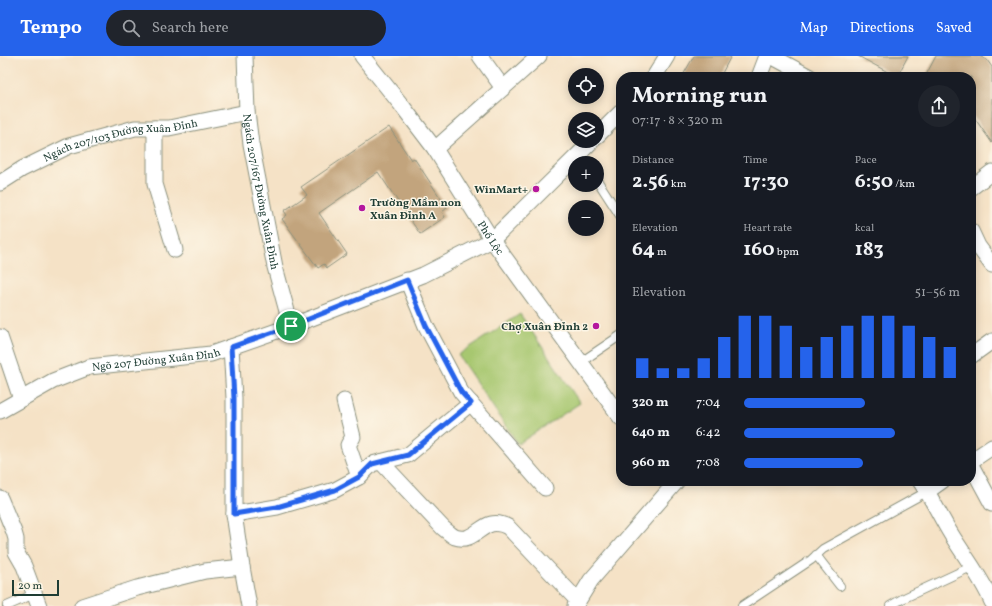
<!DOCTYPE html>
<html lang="en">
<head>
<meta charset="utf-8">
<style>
  body { margin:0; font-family:Vollkorn,serif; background:#20242c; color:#f1f3f6; height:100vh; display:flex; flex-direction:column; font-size:15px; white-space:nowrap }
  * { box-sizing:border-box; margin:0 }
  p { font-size:13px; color:#9ea1a6 }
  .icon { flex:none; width:22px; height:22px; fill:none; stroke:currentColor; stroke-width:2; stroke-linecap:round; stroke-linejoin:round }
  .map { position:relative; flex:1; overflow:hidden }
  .details { position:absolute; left:616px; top:16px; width:360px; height:414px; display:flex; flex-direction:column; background:#171b24; border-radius:16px; box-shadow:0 2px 10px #0003 }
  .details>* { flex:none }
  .tools { position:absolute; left:568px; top:12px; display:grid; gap:8px }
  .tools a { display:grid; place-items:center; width:36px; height:36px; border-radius:50%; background:#171b24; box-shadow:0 2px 10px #0003; font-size:20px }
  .scale { position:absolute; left:12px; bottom:10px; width:47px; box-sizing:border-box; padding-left:4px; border:2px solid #1f3d34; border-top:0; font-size:11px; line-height:14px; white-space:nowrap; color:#1f3d34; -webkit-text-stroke:3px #fcf5e5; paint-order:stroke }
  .pin { position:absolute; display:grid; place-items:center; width:34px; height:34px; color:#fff; margin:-17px; border:2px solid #fff; border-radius:50%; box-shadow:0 1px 4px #0007 }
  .round { display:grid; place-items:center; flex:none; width:42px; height:42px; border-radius:21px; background:#20242c }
  .summary { display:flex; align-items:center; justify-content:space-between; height:68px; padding:0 16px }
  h1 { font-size:22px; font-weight:700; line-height:30px }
  .stats { display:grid; grid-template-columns:repeat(3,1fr); gap:6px; height:68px; padding:4px 16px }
  .stats div { display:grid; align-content:center }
  .stats b { font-size:20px; font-weight:700 }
  .stats small { font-size:11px; font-weight:400 }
  .stats p { font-size:11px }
  .chart { height:112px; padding:8px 16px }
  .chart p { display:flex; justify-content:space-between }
  .chart svg { width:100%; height:72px; margin-top:4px; stroke:#2563eb; stroke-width:6 }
  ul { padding:0 16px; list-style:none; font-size:13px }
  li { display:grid; grid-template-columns:64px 48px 1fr; align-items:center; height:30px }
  li i { height:10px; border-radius:5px; background:#2563eb }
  header { display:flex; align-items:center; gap:24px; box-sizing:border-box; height:56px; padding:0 20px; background:#2563eb; color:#fff }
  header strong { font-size:19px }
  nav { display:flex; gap:22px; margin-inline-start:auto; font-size:14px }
  .search { width:280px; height:36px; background:#20242c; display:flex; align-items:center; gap:10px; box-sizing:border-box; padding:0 14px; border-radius:22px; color:#9ea1a6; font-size:15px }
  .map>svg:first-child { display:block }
  .green { fill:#a7c770; stroke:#638252 }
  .building { fill:#c2a47d }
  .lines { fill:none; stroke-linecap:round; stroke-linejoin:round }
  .lane-casing { stroke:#8a907d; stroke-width:10 }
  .street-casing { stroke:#8a907d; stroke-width:17 }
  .lane { stroke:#fff; stroke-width:8 }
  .street { stroke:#fff; stroke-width:15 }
  .route-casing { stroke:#fff; stroke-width:8 }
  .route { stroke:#2563eb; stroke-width:5 }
  .poi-dot { fill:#b5179e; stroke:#fcf5e5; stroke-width:1.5 }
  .labels { text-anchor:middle; stroke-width:3; stroke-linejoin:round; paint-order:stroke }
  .street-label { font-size:11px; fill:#1f3d34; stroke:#fcf5e5 }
  .poi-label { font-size:11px; font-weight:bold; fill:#1f3d34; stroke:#fcf5e5; text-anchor:end }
</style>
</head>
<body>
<header>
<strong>Tempo</strong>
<div class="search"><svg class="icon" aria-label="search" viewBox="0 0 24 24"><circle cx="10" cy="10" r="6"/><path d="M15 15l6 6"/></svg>Search here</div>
<nav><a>Map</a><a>Directions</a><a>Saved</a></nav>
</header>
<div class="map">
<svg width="992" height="550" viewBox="0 0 992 550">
  <rect width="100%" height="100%" fill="#fcf5e5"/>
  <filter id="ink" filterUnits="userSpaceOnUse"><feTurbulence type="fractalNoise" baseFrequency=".025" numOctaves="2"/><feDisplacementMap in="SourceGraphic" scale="8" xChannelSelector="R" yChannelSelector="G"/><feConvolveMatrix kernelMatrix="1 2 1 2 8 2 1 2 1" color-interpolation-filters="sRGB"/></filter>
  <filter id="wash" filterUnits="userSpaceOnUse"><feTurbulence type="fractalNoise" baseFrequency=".012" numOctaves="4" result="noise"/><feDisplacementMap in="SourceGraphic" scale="16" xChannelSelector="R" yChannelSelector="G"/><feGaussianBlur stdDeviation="0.9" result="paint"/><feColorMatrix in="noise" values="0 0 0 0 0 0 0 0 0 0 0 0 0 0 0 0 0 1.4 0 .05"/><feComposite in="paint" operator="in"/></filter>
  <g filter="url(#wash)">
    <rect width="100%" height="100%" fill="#f5e2c6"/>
    <path class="green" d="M520,258L580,347L518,388L458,299Z"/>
    <g id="blocks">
      <path class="building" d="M694,0H731L720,21H682Z
        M858,0H908L897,21Z
        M936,0H979L987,4L992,11V87L971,57V21H925Z
        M389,71L411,104L414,102L447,152L442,156L445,161L420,178L378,116L319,157L347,198L327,212L324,208L318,212L282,163L287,159L284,155L307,139L301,131Z"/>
    </g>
  </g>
  <g filter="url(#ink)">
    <use href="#blocks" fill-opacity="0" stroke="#8a907d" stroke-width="1"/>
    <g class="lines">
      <g class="lane-casing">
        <path id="lane" d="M597,124L621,161
          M581,306L621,279
          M816,499L840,530
          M7,550L34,538
          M742,550L811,504L823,493L928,435
          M890,550L902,543L973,510"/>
      </g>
      <g class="street-casing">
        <g id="street">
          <path id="s1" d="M245,0L247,56L251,88L275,211L291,270"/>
          <path id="s2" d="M362,0L403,51L435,93L492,184L621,362"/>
          <path d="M480,0L503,32"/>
          <path d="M771,0L810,21"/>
          <path d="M654,21L667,0"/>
          <path d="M759,21L767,0"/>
          <path d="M155,72V128L175,194"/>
          <path d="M597,80L621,56"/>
          <path d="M435,93L539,0"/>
          <path id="s3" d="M0,127L22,113L69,90L135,72H169L247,56"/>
          <path d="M971,132L992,116"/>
          <path d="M971,175L978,190L992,209"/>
          <path d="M407,224L426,270L461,336L545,432"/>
          <path d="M0,281L21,343"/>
          <path d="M231,291L234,342V458L242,511L249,550"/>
          <path d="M971,300L992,285"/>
          <path d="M344,345L353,381L348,389L359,421"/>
          <path id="s4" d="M0,355L53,325L89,311L211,298L291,270L423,219L492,184L592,85"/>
          <path d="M971,405L992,391"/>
          <path d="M381,406L443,472C447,475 451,479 455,481C477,489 483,457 508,471L578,545"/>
          <path d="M971,409L992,448"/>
          <path d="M920,425C932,442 940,460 951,478C965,501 982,522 992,546"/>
          <path d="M928,435L942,425"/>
          <path d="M0,442L14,476L16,483V496L24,510L39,550"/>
          <path d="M234,458L277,451L335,434L359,421L372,408L408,399L471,347"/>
          <path d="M82,550L137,532L205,515L242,511"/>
          <path d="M575,550L591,524L677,425"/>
        </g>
      </g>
      <use href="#lane" class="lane"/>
      <use href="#street" class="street"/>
    </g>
  </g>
  <g class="lines" filter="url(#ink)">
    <g class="route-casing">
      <path id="route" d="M407,224L426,270L461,336L471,347L408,399L372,408L359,421L335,434L277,451L234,458V342L231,291L291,270Z"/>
    </g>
    <use href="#route" class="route"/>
  </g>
  <g class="poi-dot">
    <circle cx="536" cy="133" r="4"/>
    <circle cx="362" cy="152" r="4"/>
    <circle cx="596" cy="270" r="4"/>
  </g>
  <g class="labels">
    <g class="street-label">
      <text dy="4" stroke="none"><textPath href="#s3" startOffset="130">Ngách 207/103 Đường Xuân Đỉnh</textPath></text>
      <text dy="4" stroke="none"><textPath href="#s1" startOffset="137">Ngách 207/167 Đường Xuân Đỉnh</textPath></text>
      <text dy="4" stroke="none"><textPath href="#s2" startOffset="223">Phố Lộc</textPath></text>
      <text dy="4" stroke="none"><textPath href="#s4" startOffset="167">Ngõ 207 Đường Xuân Đỉnh</textPath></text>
    </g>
    <g class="poi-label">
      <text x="528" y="137">WinMart+</text>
      <text x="370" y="150" text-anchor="start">Trường Mầm non<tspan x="370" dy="13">Xuân Đỉnh A</tspan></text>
      <text x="588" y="274">Chợ Xuân Đỉnh 2</text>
    </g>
  </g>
</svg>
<div class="tools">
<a><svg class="icon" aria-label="locate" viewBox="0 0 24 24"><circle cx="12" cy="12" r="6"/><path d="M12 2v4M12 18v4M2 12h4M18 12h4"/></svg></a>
<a><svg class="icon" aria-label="layers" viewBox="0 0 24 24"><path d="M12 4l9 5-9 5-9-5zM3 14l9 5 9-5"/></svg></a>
<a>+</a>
<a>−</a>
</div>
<div class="scale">20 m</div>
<div class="pin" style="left:291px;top:270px;background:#1e9e55"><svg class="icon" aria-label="arrive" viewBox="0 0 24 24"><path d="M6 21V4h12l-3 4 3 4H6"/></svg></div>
<section class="details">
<div class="summary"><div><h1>Morning run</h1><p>07:17 · 8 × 320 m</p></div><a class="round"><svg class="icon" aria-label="share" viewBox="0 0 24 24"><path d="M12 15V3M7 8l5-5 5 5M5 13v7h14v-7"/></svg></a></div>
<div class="stats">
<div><p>Distance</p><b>2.56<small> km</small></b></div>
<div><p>Time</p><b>17:30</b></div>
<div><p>Pace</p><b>6:50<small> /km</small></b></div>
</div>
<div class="stats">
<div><p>Elevation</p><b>64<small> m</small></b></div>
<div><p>Heart rate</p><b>160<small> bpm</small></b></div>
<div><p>kcal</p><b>183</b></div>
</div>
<div class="chart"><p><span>Elevation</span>51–56 m</p>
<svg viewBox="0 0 160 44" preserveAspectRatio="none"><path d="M5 44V32M15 44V38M25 44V38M35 44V32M45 44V19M55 44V6M65 44V6M75 44V12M85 44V25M95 44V19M105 44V12M115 44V6M125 44V6M135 44V12M145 44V19M155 44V25"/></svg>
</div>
<ul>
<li><b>320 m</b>7:04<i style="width:56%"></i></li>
<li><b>640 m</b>6:42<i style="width:70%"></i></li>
<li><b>960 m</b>7:08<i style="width:55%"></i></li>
</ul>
</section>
</div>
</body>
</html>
